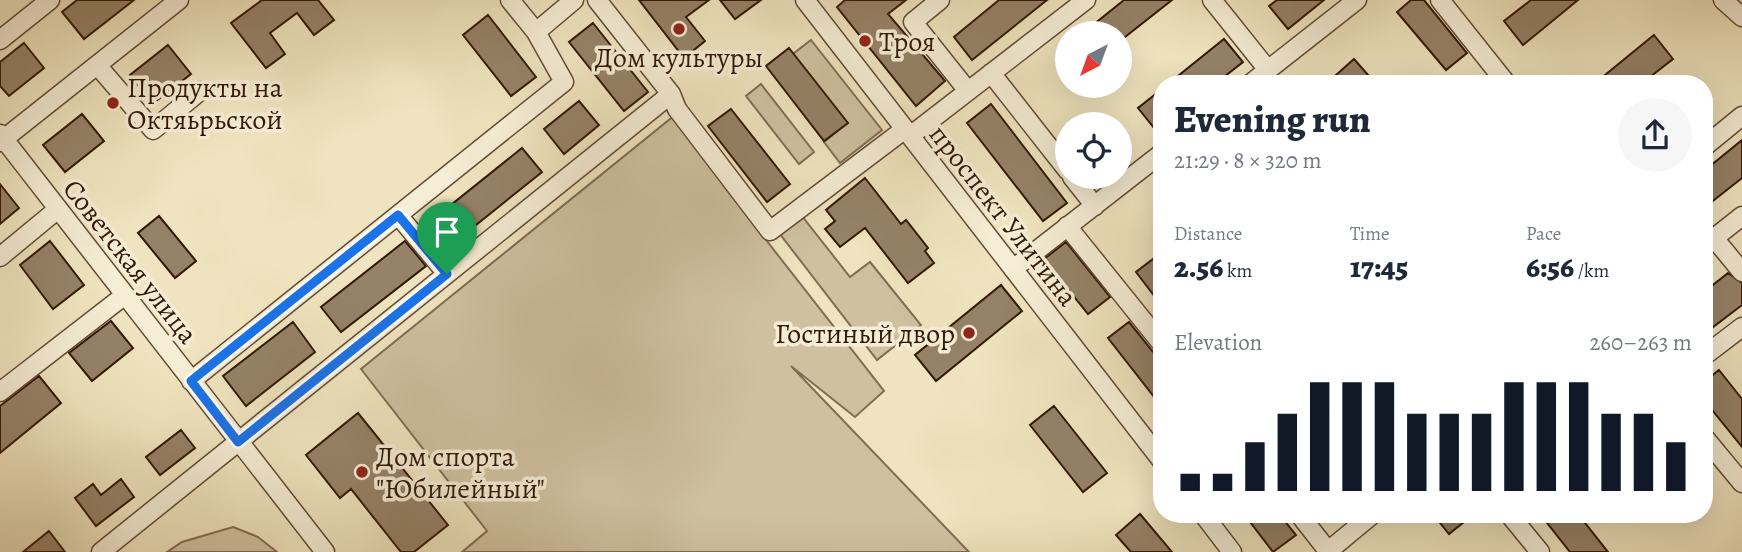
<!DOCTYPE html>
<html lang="en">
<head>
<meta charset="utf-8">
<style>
  body { margin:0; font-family:Alegreya,serif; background:#f6f6f7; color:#1f2937; height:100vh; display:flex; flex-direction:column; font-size:26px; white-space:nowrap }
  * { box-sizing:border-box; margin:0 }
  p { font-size:23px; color:#747a83 }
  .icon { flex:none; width:38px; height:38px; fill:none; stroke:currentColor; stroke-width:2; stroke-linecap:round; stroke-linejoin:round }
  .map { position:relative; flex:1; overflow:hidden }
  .details { position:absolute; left:1153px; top:75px; width:560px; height:448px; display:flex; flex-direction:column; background:#fff; border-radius:28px; box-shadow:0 7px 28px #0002 }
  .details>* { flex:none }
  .needle { width:46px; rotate:221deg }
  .buttons { position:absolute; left:1055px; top:21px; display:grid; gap:14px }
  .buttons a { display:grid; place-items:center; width:77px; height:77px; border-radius:50%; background:#fff; box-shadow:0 7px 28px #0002; font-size:35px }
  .pin { position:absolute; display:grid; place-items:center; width:60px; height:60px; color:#fff; margin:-72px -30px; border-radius:50% 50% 50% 0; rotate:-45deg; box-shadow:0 0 7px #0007 }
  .pin .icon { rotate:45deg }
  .round { display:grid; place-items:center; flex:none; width:74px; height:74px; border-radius:37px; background:#f6f6f7 }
  .summary { display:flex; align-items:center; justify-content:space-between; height:119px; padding:0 21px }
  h1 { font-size:38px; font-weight:800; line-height:52px }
  .figures { display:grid; grid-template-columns:repeat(3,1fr); gap:10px; height:119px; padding:7px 21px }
  .figures div { display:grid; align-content:center }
  .figures b { font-size:30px; font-weight:800 }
  .figures small { font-size:19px; font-weight:400 }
  .figures p { font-size:19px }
  .chart { height:196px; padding:14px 21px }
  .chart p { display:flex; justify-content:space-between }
  .chart svg { width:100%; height:126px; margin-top:7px; stroke:#111827; stroke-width:6 }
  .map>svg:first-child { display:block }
  .green { fill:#cfc1a0; stroke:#816c54; stroke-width:2 }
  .building { fill:#958267; stroke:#331807; stroke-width:2 }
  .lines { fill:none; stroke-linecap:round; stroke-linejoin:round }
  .minor-casing { stroke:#624b35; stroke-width:21 }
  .minor { stroke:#f5edd5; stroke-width:18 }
  .route-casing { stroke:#fff; stroke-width:14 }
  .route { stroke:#1a73e8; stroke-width:9 }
  .poi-dot { fill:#8f2418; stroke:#f5edd5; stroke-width:2.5 }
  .labels { text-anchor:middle; stroke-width:7; stroke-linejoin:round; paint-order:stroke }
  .poi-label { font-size:28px; fill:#331807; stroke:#f5edd5; text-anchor:start }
  .street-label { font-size:28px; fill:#331807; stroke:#f5edd5 }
</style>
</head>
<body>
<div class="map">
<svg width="1742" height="552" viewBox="0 0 1742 552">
  <rect width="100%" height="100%" fill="#efe4bf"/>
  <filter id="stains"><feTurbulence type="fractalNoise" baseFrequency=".00286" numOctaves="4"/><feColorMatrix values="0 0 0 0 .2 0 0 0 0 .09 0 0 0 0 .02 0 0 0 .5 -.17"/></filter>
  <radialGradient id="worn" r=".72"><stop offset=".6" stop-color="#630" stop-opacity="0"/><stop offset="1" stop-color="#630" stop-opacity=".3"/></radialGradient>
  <path class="green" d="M811,40L882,130L840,163L824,142L847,123L793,54Z
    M761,84L814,152L799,164L746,96Z
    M675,115L763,236L884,391L855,417L791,366L969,552H462L487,531L361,369Z
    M798,211L850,277L870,262L921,325L877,360L776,229Z
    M233,527L258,537L277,552H167L182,542Z"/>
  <path class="building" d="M77,0H134L84,39L62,12Z
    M262,0H318L334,20L314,35L297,13L270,33L285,54L266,68L231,23Z
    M639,0H709L686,17L705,41L684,58Z
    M720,0H761L735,19Z
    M845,0H906L888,14L945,81L916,106L837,7Z
    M999,0H1047L972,60L954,37Z
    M1124,0H1172L1120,41V33H1083Z
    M1277,0H1324L1288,29L1269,6Z
    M1411,0H1424L1467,53L1446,70L1397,12Z
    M1531,0H1578L1523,45L1504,21Z
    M488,15L536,77L511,96L463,35Z
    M593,23L648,92L624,111L569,42Z
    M1654,35L1673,59L1641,84H1594Z
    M1224,39L1243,62L1215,84H1168Z
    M24,43L44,68L9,96L0,86V62Z
    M168,45L191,74L152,104L130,75Z
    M789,48L848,123L824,141L766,66Z
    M1354,59L1376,84H1326Z
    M1162,89V138L1138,108Z
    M579,101L599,125L564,154L544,129Z
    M991,104L1067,203L1043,221L967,123Z
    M731,109L790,184L767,202L708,126Z
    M82,114L104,141L65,172L43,145Z
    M1742,140V178L1704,208V171Z
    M522,148L542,172L456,241L436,217Z
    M865,178L901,224L906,220L928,248L925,251L934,263L908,283L865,228L840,247L825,229L835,221L826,210Z
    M0,184L19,208L0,224Z
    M159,216L196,261L175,278L138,233Z
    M50,241L84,285L53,309L20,265Z
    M405,241L426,266L341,332L321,307Z
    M1066,242L1110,297L1088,314L1044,259Z
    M1162,252V306L1136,272Z
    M1728,273L1742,283V305L1704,334V292Z
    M1001,285L1022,311L936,381L915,355Z
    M111,321L133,348L92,381L69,353Z
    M293,322L315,352L246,406L223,376Z
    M1129,322L1162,363V407L1108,338Z
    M1719,370L1742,399V447L1704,400V382Z
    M39,376L61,403L0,453V406Z
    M1054,406L1107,473L1083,492L1030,425Z
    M358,413L448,525L414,552H401L351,489L340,498L306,455Z
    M181,430L195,448L160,475L146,457Z
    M121,479L134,497L96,526L75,498L93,484L101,495Z
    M1140,514L1172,552H1131L1116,535Z
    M1244,514H1279L1296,535L1273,552Z
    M1433,514H1474L1449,534Z
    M1540,514H1578L1608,552H1570Z
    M49,531L65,552H23Z"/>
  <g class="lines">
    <g class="minor-casing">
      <path id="minor" d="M510,0L536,32
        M597,0L671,94L677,109L770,231L905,129
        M805,0L1162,461
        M940,0L913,22L968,91
        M1212,0L1268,70
        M1440,0L1507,84
        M1723,0L1742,17
        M0,40L50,0
        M97,65L153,130L200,91
        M991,73L1068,171
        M1250,84L1357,0
        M0,134L325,552
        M910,136L1086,0
        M0,142L179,0
        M1704,147L1742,116
        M1072,177L1095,206
        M398,215L447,274
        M1067,226L1162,344
        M1714,238L1742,272
        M1704,246L1742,216
        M0,257L58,209
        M1013,269L1162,153
        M1704,356L1742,327
        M191,381L564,82L536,32L574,0
        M0,392L125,295
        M1704,437L1742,483
        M1203,514L1232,552
        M1299,514L1328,551
        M1509,514L1540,552
        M101,552L671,94
        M1327,552L1373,514"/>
    </g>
    <use href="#minor" class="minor"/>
  </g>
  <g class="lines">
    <g class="route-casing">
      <path id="route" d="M398,215L447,274L238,442L191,381Z"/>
    </g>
    <use href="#route" class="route"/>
  </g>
  <g class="poi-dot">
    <circle cx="679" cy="29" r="7"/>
    <circle cx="865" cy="41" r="7"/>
    <circle cx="113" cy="103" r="7"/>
    <circle cx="969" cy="333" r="7"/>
    <circle cx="362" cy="472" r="7"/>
  </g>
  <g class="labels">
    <g class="poi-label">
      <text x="879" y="51">Троя</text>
      <text x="679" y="67" text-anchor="middle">Дом культуры</text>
      <text x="127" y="97">Продукты на<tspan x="127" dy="32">Октяьрьской</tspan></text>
      <text x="955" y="343" text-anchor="end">Гостиный двор</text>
      <text x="376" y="466">Дом спорта<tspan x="376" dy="32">"Юбилейный"</tspan></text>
    </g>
    <g class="street-label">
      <text transform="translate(1004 215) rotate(52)" y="10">проспект Улитина</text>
      <text transform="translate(131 261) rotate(52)" y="10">Советская улица</text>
    </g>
  </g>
  <rect width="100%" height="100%" filter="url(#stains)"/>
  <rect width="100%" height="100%" fill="url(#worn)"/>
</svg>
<div class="buttons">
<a><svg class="needle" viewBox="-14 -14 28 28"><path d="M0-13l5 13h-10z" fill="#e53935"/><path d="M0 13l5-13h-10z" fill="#747a83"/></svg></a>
<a><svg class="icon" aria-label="locate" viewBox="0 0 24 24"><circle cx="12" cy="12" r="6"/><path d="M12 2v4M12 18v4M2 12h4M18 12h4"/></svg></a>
</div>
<div class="pin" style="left:447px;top:274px;background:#1e9e55"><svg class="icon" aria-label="arrive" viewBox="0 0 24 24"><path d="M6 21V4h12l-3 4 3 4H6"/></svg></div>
<section class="details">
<div class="summary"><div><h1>Evening run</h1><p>21:29 · 8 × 320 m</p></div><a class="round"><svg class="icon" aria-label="share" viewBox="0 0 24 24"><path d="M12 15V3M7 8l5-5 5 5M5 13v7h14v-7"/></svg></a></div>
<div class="figures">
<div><p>Distance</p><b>2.56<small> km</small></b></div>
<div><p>Time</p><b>17:45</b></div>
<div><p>Pace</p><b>6:56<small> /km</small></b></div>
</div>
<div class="chart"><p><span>Elevation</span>260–263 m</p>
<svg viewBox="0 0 160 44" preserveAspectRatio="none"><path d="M5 44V38M15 44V38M25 44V27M35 44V17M45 44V6M55 44V6M65 44V6M75 44V17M85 44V17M95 44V17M105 44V6M115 44V6M125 44V6M135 44V17M145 44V17M155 44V27"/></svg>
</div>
</section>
</div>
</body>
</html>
